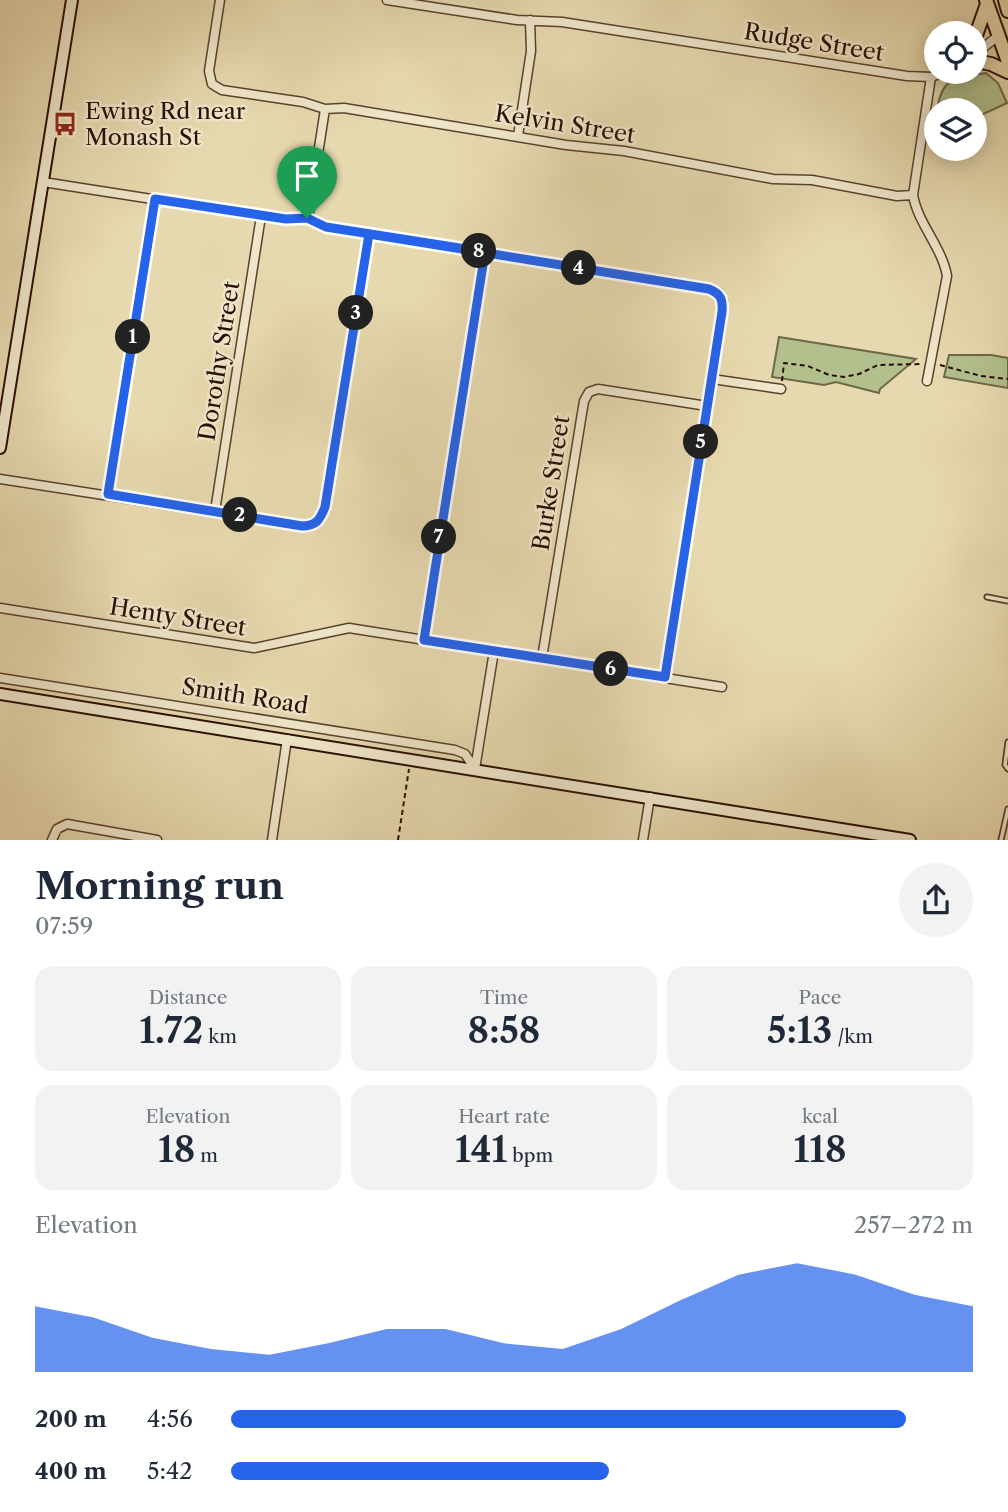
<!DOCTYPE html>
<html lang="en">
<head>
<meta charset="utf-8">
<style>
  body { margin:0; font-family:"Libre Caslon Text",serif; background:#f2f2f3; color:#1f2937; height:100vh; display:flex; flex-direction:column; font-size:26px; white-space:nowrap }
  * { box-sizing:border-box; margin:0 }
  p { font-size:23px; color:#747a83 }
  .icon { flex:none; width:38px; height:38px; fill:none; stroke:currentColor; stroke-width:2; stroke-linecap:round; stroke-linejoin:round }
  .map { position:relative; height:840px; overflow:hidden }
  .panel { display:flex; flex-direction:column; background:#fff; flex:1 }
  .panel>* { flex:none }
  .fabs { position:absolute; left:924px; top:21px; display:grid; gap:14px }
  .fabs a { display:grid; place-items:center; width:63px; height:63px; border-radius:50%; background:#fff; box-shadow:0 4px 18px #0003; font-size:35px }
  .pin { position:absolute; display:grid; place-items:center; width:60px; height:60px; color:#fff; margin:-72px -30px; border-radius:50% 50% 50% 0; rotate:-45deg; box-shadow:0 0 7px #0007 }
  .pin .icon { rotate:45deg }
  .km { position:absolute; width:35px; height:35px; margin:-18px; border-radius:50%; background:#222; color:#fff; font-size:19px; line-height:35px; text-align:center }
  .round { display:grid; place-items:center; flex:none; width:74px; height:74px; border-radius:37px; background:#f2f2f3 }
  .head { display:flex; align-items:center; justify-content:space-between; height:119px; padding:0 35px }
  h1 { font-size:38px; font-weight:700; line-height:52px }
  .figures { display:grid; grid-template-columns:repeat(3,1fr); gap:10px; height:119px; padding:7px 35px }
  .figures div { display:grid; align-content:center; border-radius:18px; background:#f2f2f3; text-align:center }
  .figures b { font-size:35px; font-weight:700 }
  .figures small { font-size:19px; font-weight:400 }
  .figures p { font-size:19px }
  .chart { height:196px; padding:14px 35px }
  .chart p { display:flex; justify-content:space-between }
  .chart svg { width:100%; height:126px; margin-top:7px; fill:#2563eb; opacity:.7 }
  ul { padding:0 35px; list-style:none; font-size:23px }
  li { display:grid; grid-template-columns:112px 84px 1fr; align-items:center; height:52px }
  li i { height:18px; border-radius:9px; background:#2563eb }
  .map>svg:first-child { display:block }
  .green { fill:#b2c08d; stroke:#6e6748; stroke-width:2 }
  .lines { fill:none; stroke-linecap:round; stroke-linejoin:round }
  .lane-casing { stroke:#58412d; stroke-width:7 }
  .street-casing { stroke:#58412d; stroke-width:11 }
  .secondary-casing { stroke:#290e02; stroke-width:14 }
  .primary-casing { stroke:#290e02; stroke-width:16 }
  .path { stroke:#290e02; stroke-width:2; stroke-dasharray:5 3.5; stroke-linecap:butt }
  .lane { stroke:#efe6cb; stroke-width:3.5 }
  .street { stroke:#efe6cb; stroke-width:8 }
  .secondary { stroke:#efe6cb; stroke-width:10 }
  .primary { stroke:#e7d9af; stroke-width:12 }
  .route-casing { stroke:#fff; stroke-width:14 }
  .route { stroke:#2563eb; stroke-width:9 }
  .labels { text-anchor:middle; stroke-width:5; stroke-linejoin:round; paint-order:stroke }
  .street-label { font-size:23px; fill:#290e02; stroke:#efe6cb }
  .poi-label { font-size:23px; fill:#290e02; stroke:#efe6cb; text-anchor:start }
</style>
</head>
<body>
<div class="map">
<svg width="1008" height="840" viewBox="0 0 1008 840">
  <rect width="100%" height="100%" fill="#e7d9af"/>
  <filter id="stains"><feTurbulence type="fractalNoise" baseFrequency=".00286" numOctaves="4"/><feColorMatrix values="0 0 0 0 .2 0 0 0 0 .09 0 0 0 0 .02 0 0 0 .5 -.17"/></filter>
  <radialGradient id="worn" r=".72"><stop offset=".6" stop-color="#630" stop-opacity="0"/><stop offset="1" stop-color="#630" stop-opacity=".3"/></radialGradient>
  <path class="green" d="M986,73L998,83L1007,103L975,118V110H937C942,77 954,78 986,73Z
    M779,337L916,359L880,389L879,393L836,382L824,385L772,377Z
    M949,355H991L1008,358V388L944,377Z"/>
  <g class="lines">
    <g class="lane-casing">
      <path id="lane" d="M987,597L1008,601
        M1008,742L1005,765L1008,769
        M1001,840L1008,809"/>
    </g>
    <g class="street-casing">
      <path id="street" d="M220,0L209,71L212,84L222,90L303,102L325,109L344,108L566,145L624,151L773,179L812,180L897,196L913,195
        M387,0L517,20L562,22L907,76L931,77L944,72
        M975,54L998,36
        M518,136L531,51L530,20
        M43,182L261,216L286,219L308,218L325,227L709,289L719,293L723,301L722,312L665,677
        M308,218L325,109
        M712,379L781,389
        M927,381L947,276C942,247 918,224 913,195L931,77
        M0,479L302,526C316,526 320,520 325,507L369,234
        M108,494L155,199
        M215,511L261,216
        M0,608L254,648L349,628L722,687
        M424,640L485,252
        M542,658L584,401L589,392L598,389L707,406
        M0,678L455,750L465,754L475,769
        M475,769L494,651
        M52,840L57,829L67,824L157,840
        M272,840L287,739
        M643,840L650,797"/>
    </g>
    <g class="secondary-casing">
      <path id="secondary" d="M0,448L72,0
        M0,694L910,840"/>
    </g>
    <g class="primary-casing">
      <path id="primary" d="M986,0L1008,62
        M1005,0L1008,11
        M975,38L987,4
        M975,61L991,64L1008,72"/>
    </g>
    <path class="path" d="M940,365L981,376L1008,379
      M782,381L784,363L808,366L829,375L844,377L859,374L878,365L920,364
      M398,840L409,769"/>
    <use href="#lane" class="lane"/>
    <use href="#street" class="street"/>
    <use href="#secondary" class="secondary"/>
    <use href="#primary" class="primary"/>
  </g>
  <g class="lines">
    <g class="route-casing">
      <path id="route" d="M307,218L286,219L155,199L108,494L302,526C316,526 320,520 325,507L369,234L709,289C721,294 723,299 722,312L665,677L424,640L485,252L326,227L307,218"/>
    </g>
    <use href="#route" class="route"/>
  </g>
  <defs>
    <g id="bus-bare" transform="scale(1.89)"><path d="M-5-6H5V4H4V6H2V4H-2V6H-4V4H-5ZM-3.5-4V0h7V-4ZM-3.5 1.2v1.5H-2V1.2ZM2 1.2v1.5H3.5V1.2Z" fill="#8f2418" stroke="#efe6cb" stroke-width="2.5" paint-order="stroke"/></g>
  </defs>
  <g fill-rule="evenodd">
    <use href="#bus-bare" x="65" y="124"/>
  </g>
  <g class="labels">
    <g class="street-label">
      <text transform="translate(814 42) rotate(9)" y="8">Rudge Street</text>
      <text transform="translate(565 124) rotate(9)" y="8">Kelvin Street</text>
      <text transform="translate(219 361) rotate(-81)" y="8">Dorothy Street</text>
      <text transform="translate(551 483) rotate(-81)" y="8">Burke Street</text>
      <text transform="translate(178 617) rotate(9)" y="8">Henty Street</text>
      <text transform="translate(245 696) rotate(9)" y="8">Smith Road</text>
    </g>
    <g class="poi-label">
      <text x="85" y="119">Ewing Rd near<tspan x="85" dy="26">Monash St</tspan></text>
    </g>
  </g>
  <rect width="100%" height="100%" filter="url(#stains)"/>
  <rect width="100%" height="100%" fill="url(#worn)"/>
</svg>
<div class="fabs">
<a><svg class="icon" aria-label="locate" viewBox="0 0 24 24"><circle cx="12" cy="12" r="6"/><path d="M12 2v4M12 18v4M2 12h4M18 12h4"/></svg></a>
<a><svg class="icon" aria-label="layers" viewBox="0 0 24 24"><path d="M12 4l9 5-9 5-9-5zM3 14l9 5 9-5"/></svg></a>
</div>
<div class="pin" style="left:307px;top:218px;background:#1e9e55"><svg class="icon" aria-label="arrive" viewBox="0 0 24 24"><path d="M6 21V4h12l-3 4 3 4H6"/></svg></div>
<b class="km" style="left:133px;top:337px">1</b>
<b class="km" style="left:240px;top:515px">2</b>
<b class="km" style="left:356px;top:313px">3</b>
<b class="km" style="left:579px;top:268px">4</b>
<b class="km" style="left:701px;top:442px">5</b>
<b class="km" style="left:611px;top:669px">6</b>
<b class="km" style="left:439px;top:537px">7</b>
<b class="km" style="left:479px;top:251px">8</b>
</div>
<section class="panel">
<div class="head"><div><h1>Morning run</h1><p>07:59</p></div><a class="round"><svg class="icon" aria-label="share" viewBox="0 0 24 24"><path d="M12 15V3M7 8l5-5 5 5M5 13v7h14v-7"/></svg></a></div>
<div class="figures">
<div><p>Distance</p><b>1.72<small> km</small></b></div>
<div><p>Time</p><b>8:58</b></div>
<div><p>Pace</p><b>5:13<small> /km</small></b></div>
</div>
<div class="figures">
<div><p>Elevation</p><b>18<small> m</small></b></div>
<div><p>Heart rate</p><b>141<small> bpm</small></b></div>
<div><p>kcal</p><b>118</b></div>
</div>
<div class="chart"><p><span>Elevation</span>257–272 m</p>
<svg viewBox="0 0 160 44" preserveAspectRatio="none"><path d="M0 44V21L10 25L20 32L30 36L40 38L50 34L60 29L70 29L80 34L90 36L100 29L110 19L120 10L130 6L140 10L150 17L160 21V44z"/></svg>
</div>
<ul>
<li><b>200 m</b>4:56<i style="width:91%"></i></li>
<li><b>400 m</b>5:42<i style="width:51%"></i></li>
</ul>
</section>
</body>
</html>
